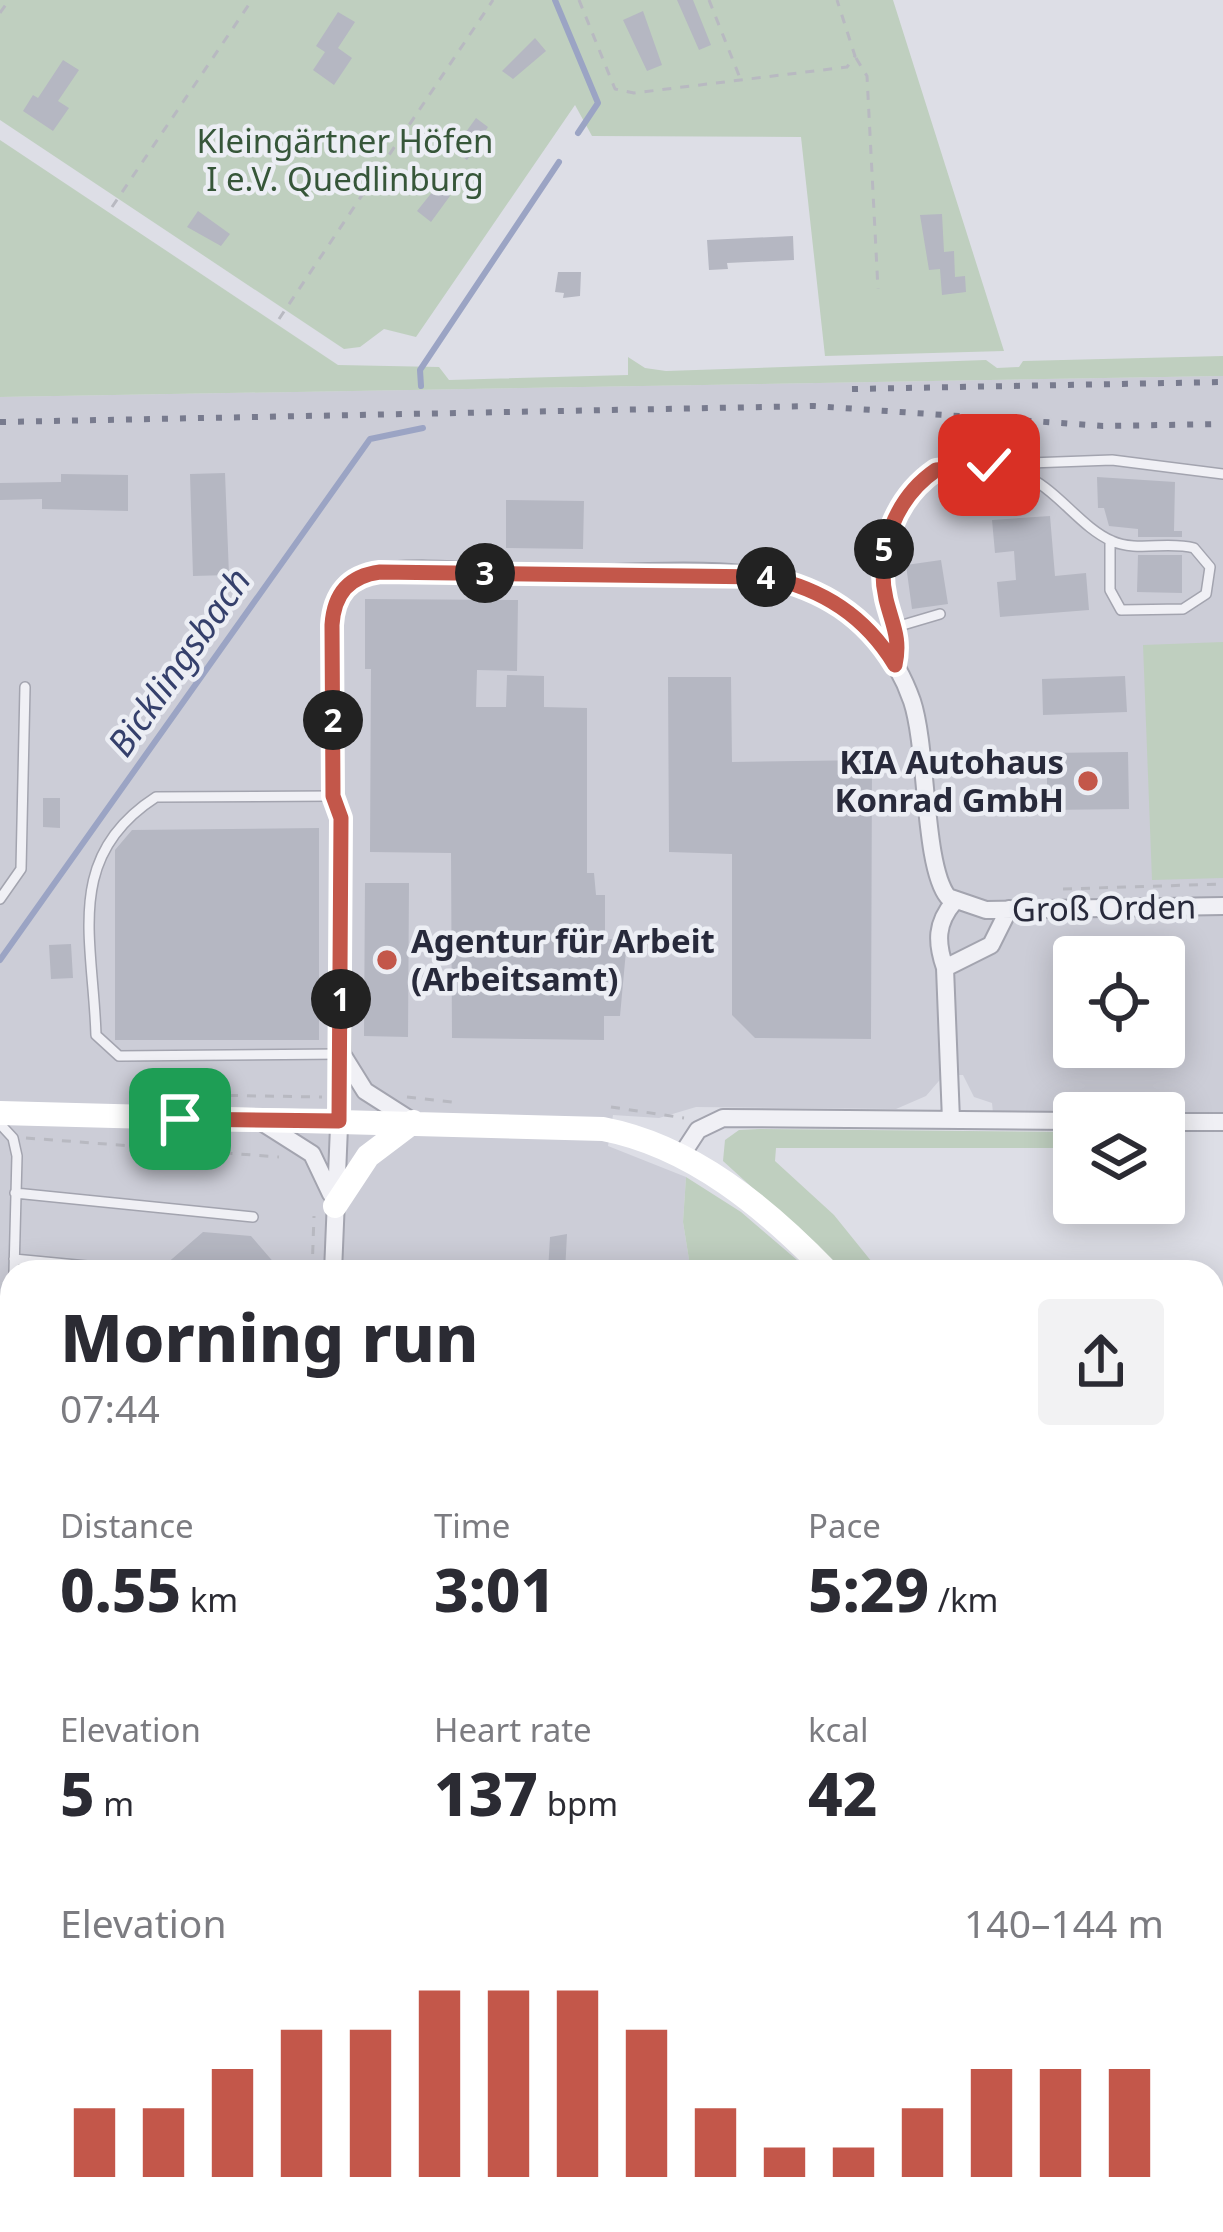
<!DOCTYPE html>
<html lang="en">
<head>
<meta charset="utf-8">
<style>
  body { margin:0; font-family:"Noto Sans",sans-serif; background:#f2f2f3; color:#2b2b33; height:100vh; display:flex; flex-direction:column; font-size:45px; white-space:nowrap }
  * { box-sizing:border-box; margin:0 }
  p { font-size:39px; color:#7c7c81 }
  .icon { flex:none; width:66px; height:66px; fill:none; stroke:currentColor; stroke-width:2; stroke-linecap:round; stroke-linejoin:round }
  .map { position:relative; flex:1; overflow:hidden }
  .panel { position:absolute; left:0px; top:1260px; width:1224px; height:972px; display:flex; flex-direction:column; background:#fff; border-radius:36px 36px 0 0; box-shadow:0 6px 30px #0003 }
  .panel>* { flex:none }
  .controls { position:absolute; left:1053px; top:936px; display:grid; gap:24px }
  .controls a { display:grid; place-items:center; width:132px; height:132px; border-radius:12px; background:#fff; box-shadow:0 6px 30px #0003; font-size:60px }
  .pin { position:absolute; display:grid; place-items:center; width:102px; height:102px; color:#fff; margin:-51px; border-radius:24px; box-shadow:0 6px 18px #0006 }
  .km { position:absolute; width:60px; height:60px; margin:-30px; border-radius:50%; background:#222; color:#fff; font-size:33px; line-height:60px; text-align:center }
  .round { display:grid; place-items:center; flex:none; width:126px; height:126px; border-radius:12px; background:#f2f2f3 }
  .headline { display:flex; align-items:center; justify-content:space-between; height:204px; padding:0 60px }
  h1 { font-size:66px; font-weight:800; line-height:90px }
  .figures { display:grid; grid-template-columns:repeat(3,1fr); gap:18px; height:204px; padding:12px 60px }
  .figures div { display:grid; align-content:center }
  .figures b { font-size:60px; font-weight:800 }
  .figures small { font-size:33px; font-weight:400 }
  .figures p { font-size:33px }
  .chart { height:336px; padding:24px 60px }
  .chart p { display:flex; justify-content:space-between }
  .chart svg { width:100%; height:216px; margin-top:12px; stroke:#c3574a; stroke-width:6 }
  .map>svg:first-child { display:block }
  .built { fill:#cccdd7; fill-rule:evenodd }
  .green { fill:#bfcfbf }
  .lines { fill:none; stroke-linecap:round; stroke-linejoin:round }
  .stream { stroke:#9ba4c4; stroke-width:6 }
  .building { fill:#b5b7c2 }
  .service-casing { stroke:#a3a4af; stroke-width:12 }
  .minor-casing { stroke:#a3a4af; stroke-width:20 }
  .path { stroke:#b8b9c1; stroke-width:3; stroke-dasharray:9 9; stroke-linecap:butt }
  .service { stroke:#f0f0f5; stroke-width:9 }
  .minor { stroke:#f0f0f5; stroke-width:16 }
  .secondary { stroke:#fff; stroke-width:24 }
  .rail { stroke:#787b8e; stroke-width:6; stroke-dasharray:6 12; stroke-linecap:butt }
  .route-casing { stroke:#fff; stroke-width:24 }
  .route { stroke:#c3574a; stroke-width:15 }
  .poi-dot { fill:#c3574a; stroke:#eceef4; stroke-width:4.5 }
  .labels { text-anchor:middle; stroke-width:9; stroke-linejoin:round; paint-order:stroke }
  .park-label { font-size:33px; fill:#365639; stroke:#eceef4 }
  .poi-label { font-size:33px; font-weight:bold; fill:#282a3b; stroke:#eceef4; text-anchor:end }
  .street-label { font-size:33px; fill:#282a3b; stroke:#eceef4 }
  .water-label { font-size:36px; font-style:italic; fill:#35406c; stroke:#eceef4 }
</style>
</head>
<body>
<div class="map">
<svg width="1223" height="2232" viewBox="0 0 1223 2232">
  <rect width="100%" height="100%" fill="#dddee6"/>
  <path class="built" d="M1223,376V1114L993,1113L992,1103L974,1097L963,1075H944L926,1096L896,1109L696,1107L659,1118L613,1115L608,1146L686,1177L683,1222L691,1272H12V1885L0,1892V397ZM1074,957H1164V1047H1074Z"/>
  <path class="green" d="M0,0H893L1004,351L825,356L801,137L592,136L575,105L416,337L384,329L360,347L344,349L0,120Z
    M0,140L338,365L439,367L449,380L628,375V357L645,368L666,371L986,360L997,368L1019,367L1023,361L1223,356V376L0,397Z
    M1223,642V878L1152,880L1143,645Z
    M759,1129L1074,1132V1148H776L775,1161L834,1215L880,1272H845L723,1161L725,1140L739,1130Z
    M686,1177L741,1212L811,1272H691L683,1222Z
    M12,1885V1980L0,1988V1892Z"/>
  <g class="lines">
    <path class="stream" d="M555,0L598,103L578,133
      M421,386L420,370L559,162
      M0,960L370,439L423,428"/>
  </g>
  <path class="building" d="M677,0H693L711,45L699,50Z
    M643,11L662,65L647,71L623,20Z
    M338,12L355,22L338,48L352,58L334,85L313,70L325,52L316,46Z
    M535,38L546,51L513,79L502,71Z
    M63,60L79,70L58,101L69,108L53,131L23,111L33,95L38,98Z
    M476,118L488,127L467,160L453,150Z
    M437,186L450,196L431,222L417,211Z
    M198,211L230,234L221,246L187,227Z
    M942,214L944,252L954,251L955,277L965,276L966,292L942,295L940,269L929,270L920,215Z
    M793,236L794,260L727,263L728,269L709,270L707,240Z
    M558,272H581L580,296L563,298L564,293L555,292Z
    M225,473L229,575L193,576L190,474Z
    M61,474L128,475V511L42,509V499L0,500V483L61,482Z
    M1097,477L1175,482L1174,531H1182V537H1138V529L1109,526L1104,508H1098Z
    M506,500L584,501L583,549L506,548Z
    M1050,516L1055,576L1086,573L1089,610L1000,617L997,582L1016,580L1014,551L995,553L992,520Z
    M1138,555H1182V593L1137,592Z
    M941,560L948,604L912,609L906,565Z
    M365,599L518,600L517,671L477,670L476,707H506L507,675L544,676V707L587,708V873H594L596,895H605V939L627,940L620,1016H604V1040L452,1038L451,853L370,852L371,669H365Z
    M1125,676L1127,712L1043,715L1042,679Z
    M668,677H731L732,762L872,760L871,1039L755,1038L732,1015V854L669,852Z
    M1128,752L1129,809L1047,810V753Z
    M43,798H60V828L43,827Z
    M319,828V1040H115V850L132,830Z
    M365,883H409L408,1037L364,1036Z
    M71,944L73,978L51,979L49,945Z
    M1139,1047H1170L1171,1066L1140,1067Z
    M203,1232L251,1236L282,1272H157Z
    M567,1234L565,1272H548L550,1237Z"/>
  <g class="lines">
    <g class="service-casing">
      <path id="service" d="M1000,464L1112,460L1223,474
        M896,627L940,614
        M895,665C904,624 877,589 885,548C899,472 976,442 1040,484C1064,500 1086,530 1112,541C1136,552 1168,541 1194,548L1210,567L1206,594L1183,609L1121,610L1110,590V541
        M925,761L958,758
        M333,796L156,797C63,857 93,939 96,1035L119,1056L342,1054
        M0,899L21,869L25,687
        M0,1124L13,1138L17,1156L14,1272
        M15,1193L253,1217
        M14,1259L139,1271
        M0,1461L12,1336"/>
    </g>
    <g class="minor-casing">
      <path id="minor" d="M954,902C936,923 936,942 945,968L991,945L1009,909
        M945,968L951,1120
        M342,1054L365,1091L412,1121
        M260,1121L312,1154L331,1194
        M1164,1122H1223
        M681,1156L698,1130L723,1118L1074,1121
        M333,1272L342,1054L341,818L333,796V613L345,587L363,574C418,564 482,573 537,575C621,576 743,558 818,593C863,614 896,655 912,701C928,749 923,866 948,897L986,910L1223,906
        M0,1481L12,1485
        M0,1881L12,1873"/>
    </g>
    <path class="path" d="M579,0L615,89L634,93L847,67L855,56L837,0
      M709,0L740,78
      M0,13L9,0
      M856,58L867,76L878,289
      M112,207L252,0
      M279,319L493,0
      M1063,889L1223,884
      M139,1094L322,1097
      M407,1097L452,1102
      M611,1107L684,1118
      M26,1138L279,1157
      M312,1272L314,1216
      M1212,1887L1223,1877
      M823,2232L837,2220"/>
    <use href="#service" class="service"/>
    <use href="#minor" class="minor"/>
    <path class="secondary" d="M0,1113L603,1129C692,1146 766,1208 828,1272
      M335,1206L368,1156L413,1122
      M1212,1761L1223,1773"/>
    <path class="rail" d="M852,389L1223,382
      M0,422L814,406L1103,426L1223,424"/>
  </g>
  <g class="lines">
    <g class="route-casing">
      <path id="route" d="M180,1119L339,1121L341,818L333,796L332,625C334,594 349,576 380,572L767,577C823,589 865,616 895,665C901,638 892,624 886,599C875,551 895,498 936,470L989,465"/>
    </g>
    <use href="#route" class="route"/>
  </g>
  <g class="poi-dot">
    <circle cx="1088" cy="781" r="12"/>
    <circle cx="387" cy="960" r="12"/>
  </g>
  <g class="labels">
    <g class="park-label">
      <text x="345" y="153">Kleingärtner Höfen<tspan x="345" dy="38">I e.V. Quedlinburg</tspan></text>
    </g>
    <g class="poi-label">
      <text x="1064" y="774">KIA Autohaus<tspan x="1064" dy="38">Konrad GmbH</tspan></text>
      <text x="411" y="953" text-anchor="start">Agentur für Arbeit<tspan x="411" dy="38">(Arbeitsamt)</tspan></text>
    </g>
    <g class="street-label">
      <text transform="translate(1104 908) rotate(-1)" y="12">Groß Orden</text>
    </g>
    <g class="water-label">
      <text transform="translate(179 662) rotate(-55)" y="13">Bicklingsbach</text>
    </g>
  </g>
</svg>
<div class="controls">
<a><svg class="icon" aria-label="locate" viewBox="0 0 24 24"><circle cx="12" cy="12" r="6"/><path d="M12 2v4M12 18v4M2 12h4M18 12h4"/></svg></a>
<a><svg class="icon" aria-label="layers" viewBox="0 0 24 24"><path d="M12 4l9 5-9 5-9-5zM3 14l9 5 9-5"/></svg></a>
</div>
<div class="pin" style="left:180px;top:1119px;background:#1e9e55"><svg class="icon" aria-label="arrive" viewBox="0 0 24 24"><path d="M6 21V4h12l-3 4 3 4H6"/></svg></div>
<div class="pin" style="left:989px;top:465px;background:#d93025"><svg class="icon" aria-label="check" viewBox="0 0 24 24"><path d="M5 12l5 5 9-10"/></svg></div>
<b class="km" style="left:341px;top:999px">1</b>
<b class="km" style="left:333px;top:720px">2</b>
<b class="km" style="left:485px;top:573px">3</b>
<b class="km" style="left:766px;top:577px">4</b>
<b class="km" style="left:884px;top:549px">5</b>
<section class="panel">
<div class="headline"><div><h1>Morning run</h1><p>07:44</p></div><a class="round"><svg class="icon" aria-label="share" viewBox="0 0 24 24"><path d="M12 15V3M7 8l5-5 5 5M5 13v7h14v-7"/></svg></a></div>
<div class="figures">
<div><p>Distance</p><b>0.55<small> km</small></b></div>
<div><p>Time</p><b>3:01</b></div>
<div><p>Pace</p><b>5:29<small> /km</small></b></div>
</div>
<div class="figures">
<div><p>Elevation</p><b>5<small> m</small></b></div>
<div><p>Heart rate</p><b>137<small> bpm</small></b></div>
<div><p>kcal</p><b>42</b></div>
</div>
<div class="chart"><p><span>Elevation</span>140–144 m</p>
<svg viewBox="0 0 160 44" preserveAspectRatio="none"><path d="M5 44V30M15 44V30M25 44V22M35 44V14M45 44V14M55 44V6M65 44V6M75 44V6M85 44V14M95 44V30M105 44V38M115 44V38M125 44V30M135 44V22M145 44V22M155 44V22"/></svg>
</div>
</section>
</div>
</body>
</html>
